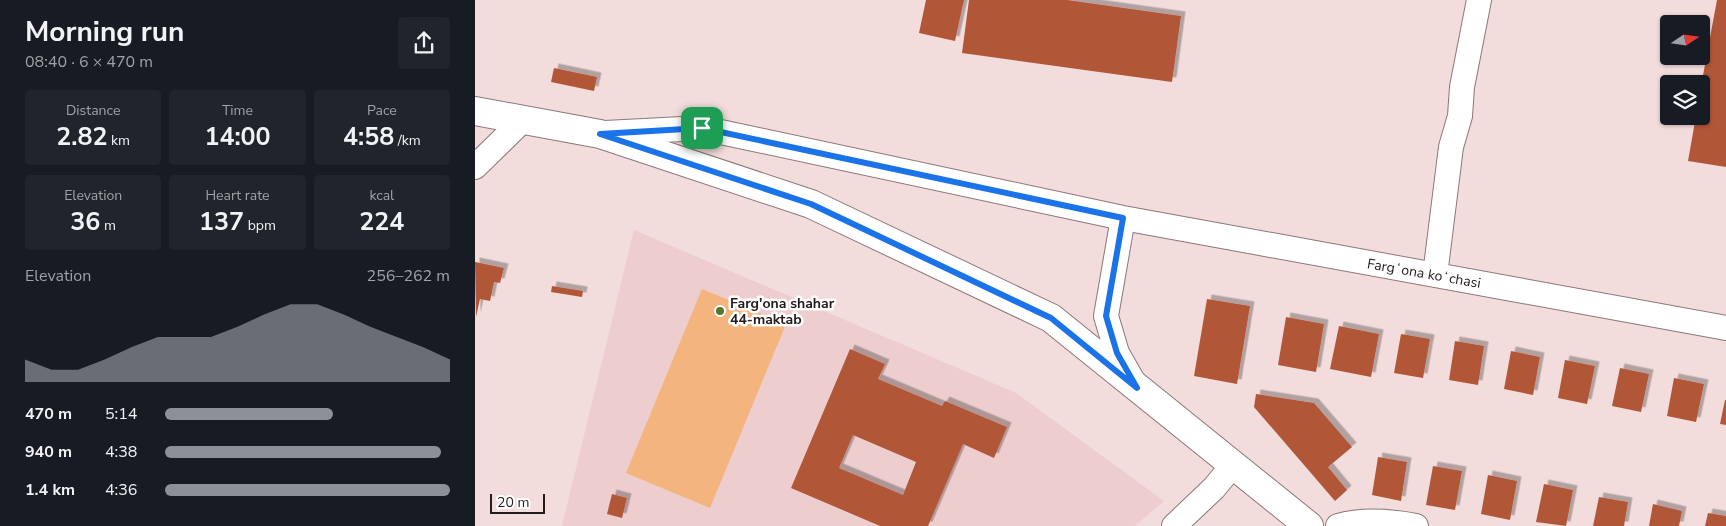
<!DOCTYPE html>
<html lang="en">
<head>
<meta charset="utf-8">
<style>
  body { margin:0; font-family:"Nunito Sans",sans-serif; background:#20242c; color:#f1f3f6; height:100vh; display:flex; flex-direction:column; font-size:19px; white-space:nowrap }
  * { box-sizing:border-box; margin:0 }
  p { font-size:16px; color:#9ea1a6 }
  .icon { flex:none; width:28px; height:28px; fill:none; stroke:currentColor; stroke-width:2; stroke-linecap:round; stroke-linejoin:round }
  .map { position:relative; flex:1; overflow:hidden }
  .side { display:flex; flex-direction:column; background:#171b24; width:475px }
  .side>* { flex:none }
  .needle { width:32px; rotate:77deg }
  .tools { position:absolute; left:1185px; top:15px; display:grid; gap:10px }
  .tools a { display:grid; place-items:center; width:50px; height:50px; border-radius:5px; background:#171b24; box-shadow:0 1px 4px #0004; font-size:25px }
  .scale { position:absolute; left:15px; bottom:12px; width:55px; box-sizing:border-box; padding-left:5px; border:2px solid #231b1c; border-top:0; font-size:14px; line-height:18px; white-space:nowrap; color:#231b1c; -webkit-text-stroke:4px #fff; paint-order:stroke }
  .pin { position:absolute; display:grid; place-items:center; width:42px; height:42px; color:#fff; margin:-21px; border-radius:10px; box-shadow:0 2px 8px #0006 }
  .round { display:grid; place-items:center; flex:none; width:52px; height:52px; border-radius:5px; background:#20242c }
  .headline { display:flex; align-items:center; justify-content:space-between; height:85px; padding:0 25px }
  h1 { font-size:28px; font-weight:700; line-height:38px }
  .figures { display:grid; grid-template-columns:repeat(3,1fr); gap:8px; height:85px; padding:5px 25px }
  .figures div { display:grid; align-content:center; border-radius:5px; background:#20242c; text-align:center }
  .figures b { font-size:25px; font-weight:700 }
  .figures small { font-size:14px; font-weight:400 }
  .figures p { font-size:14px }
  .chart { height:140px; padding:10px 25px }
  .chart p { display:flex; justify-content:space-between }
  .chart svg { width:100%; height:90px; margin-top:5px; fill:#8c9099; opacity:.7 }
  ul { padding:0 25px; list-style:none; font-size:16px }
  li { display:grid; grid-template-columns:80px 60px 1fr; align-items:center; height:38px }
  li i { height:12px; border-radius:6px; background:#8c9099 }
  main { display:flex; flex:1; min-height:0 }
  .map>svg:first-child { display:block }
  .built { fill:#edcdce }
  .green { fill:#f4b47e }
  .building { fill:#b25639; fill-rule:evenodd; filter:url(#shadow) }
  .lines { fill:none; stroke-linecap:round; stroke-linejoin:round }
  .minor-casing { stroke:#8c7778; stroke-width:26 }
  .major-casing { stroke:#8c7778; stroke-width:30 }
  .minor { stroke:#fff; stroke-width:24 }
  .major { stroke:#fff; stroke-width:28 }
  .route-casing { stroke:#fff; stroke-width:10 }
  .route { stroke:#1a73e8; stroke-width:6 }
  .poi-dot { fill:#56762d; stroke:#fff; stroke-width:2 }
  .labels { text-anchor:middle; stroke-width:5; stroke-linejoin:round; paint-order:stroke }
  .street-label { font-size:14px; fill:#231b1c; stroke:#fff }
  .poi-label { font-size:14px; font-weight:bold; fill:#231b1c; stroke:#fff; text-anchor:start }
</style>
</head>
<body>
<main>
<section class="side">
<div class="headline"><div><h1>Morning run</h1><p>08:40 · 6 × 470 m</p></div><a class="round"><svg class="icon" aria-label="share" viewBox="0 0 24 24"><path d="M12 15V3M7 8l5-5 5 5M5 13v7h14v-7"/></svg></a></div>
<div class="figures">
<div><p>Distance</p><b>2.82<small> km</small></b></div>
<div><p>Time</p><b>14:00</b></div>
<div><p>Pace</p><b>4:58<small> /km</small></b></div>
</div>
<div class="figures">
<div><p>Elevation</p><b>36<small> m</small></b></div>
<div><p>Heart rate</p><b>137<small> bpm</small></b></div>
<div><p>kcal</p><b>224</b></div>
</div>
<div class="chart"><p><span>Elevation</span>256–262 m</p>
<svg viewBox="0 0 160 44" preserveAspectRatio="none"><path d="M0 44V33L10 38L20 38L30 33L40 27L50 22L60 22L70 22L80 17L90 11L100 6L110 6L120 11L130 17L140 22L150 27L160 33V44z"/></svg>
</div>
<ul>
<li><b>470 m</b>5:14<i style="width:59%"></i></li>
<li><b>940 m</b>4:38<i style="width:97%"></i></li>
<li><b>1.4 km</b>4:36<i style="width:100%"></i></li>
</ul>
</section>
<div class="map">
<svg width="1251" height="526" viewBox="0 0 1251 526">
  <defs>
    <filter id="shadow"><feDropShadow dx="4.5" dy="-4.5" stdDeviation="0" flood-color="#0004"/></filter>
  </defs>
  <rect width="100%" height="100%" fill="#f3dcdc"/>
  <path class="built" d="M159,230L541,393L689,501L660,526H87Z"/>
  <path class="green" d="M227,289L311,324L235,508L151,473Z"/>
  <path class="building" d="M451,0H489L480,41L444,33Z
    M494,0H592L706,16L697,82L487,53Z
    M1242,0H1251V167L1213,161L1221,116H1226V86Z
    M79,68L122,77L119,91L76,82Z
    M0,262L29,268L25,283L19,282L15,301L5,299L1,317Z
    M77,286L108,291L107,297L76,292Z
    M732,299L775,306L762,384L719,376Z
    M811,317L849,324L841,372L803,365Z
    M864,326L904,334L896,377L855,369Z
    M926,334L955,339L948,378L919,373Z
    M980,341L1009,346L1003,385L974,380Z
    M375,349L410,364L403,379L467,406L470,401L532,427L519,458L488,444L453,526H405L316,488ZM378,435L441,462L428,495L364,468Z
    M1036,351L1065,357L1058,395L1029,389Z
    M1090,360L1120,366L1112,404L1083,398Z
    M1145,368L1174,374L1166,412L1137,406Z
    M1199,378L1229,384L1221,422L1192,416Z
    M781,394L839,403L877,447L853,467L872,490L860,501L779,407Z
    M1250,400H1251V425L1245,424Z
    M903,457L932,462L926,501L897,495Z
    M958,466L987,471L980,510L951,505Z
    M1013,475L1042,481L1035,520L1006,514Z
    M1069,484L1098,490L1091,526L1061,522Z
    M137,494L152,498L147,518L132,514Z
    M1124,497L1153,502L1149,526H1118Z
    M1178,504L1207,511L1204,526H1174Z
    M1233,513L1251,516V526H1230Z"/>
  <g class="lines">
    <g class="minor-casing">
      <path id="minor" d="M130,133L227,128L648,218L1251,328
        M0,167L48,120
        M648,218L631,316L642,353L658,381
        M960,275L976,147L985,116L987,87L1004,0
        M699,526L739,488L758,465
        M863,526C888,519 915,521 941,526"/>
    </g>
    <g class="major-casing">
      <path id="major" d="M0,111L125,134L336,204L576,318L834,526"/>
    </g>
    <use href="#minor" class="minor"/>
    <use href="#major" class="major"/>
  </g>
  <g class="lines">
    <g class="route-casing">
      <path id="route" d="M227,128L648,218L631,316L642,353L662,388L576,318L336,204L125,134Z"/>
    </g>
    <use href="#route" class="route"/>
  </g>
  <circle class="poi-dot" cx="245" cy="311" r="5"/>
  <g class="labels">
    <g class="street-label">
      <text transform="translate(949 273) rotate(10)" y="5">Fargʻona koʻchasi</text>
    </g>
    <g class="poi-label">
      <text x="255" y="308">Farg'ona shahar<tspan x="255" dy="16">44-maktab</tspan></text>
    </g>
  </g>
</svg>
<div class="tools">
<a><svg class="needle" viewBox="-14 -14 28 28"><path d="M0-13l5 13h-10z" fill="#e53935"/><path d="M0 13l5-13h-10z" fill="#9ea1a6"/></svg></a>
<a><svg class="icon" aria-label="layers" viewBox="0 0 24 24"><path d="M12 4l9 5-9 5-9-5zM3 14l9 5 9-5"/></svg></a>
</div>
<div class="scale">20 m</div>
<div class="pin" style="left:227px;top:128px;background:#1e9e55"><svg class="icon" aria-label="arrive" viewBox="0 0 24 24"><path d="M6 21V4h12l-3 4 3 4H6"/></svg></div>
</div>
</main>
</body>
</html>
